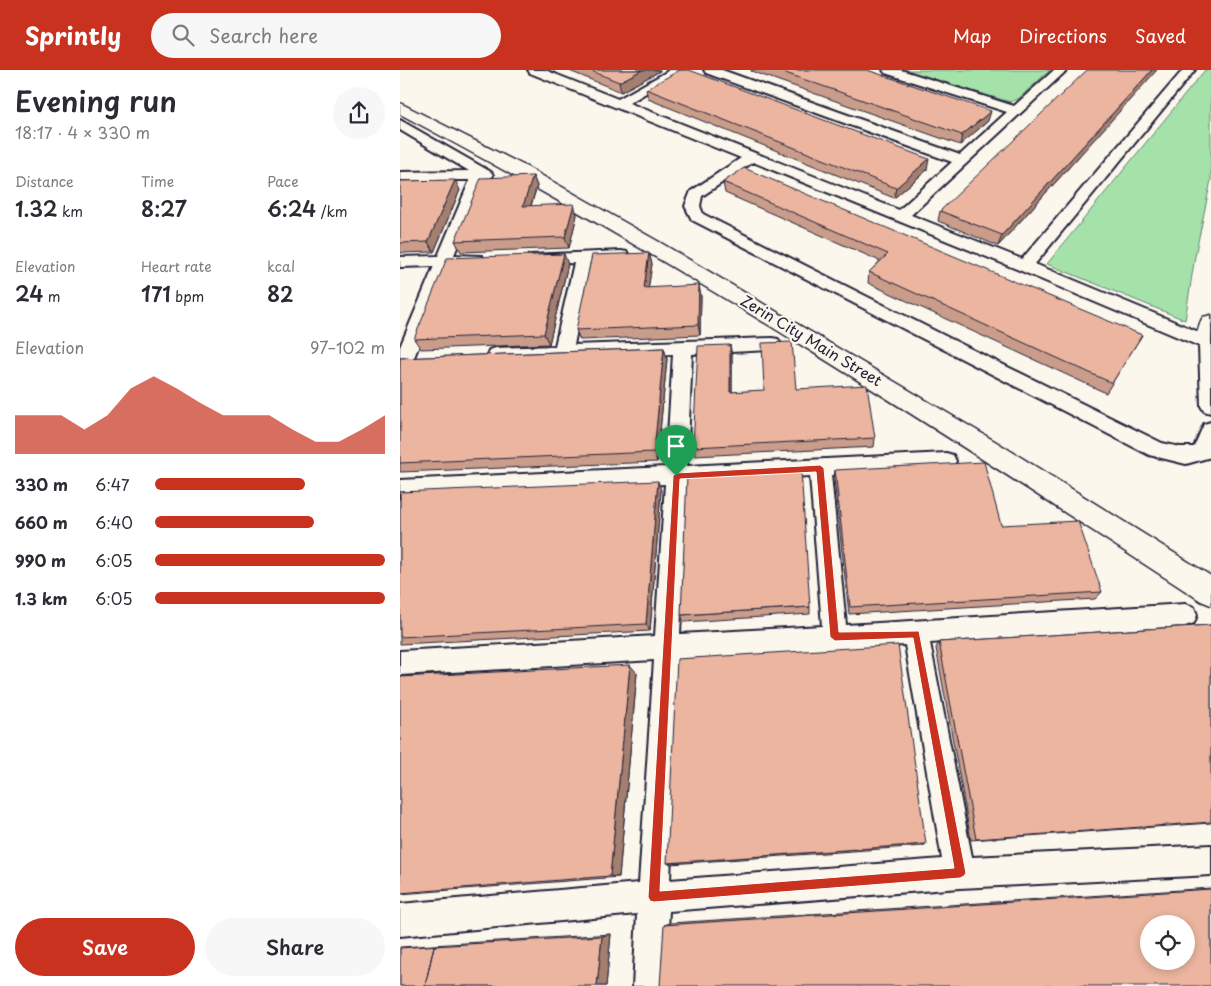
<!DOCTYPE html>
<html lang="en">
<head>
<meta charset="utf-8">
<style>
  body { margin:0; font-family:"Playpen Sans",sans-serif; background:#f7f7f7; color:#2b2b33; height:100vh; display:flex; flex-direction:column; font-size:19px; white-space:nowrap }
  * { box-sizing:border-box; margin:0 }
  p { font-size:16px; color:#7c7c81 }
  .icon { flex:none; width:28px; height:28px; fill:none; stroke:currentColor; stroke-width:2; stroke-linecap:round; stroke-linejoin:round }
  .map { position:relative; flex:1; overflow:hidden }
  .side { display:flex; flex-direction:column; background:#fff; width:400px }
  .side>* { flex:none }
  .controls { position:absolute; left:740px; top:845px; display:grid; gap:10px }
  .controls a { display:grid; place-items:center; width:55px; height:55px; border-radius:50%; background:#fff; box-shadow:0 2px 8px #0003; font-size:25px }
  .pin { position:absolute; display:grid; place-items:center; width:42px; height:42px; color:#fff; margin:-51px -21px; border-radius:50% 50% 50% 0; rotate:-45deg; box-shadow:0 0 5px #0007 }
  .pin .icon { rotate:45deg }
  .round { display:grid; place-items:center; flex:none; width:52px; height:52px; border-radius:26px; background:#f7f7f7 }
  .summary { display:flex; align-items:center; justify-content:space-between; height:85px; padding:0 15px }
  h1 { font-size:28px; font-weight:600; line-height:38px }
  .figures { display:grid; grid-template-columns:repeat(3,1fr); gap:8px; height:85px; padding:5px 15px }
  .figures div { display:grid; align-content:center }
  .figures b { font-size:21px; font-weight:600 }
  .figures small { font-size:14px; font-weight:400 }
  .figures p { font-size:14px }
  .chart { height:140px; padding:10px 15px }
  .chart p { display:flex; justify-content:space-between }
  .chart svg { width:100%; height:90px; margin-top:5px; fill:#c8321e; opacity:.7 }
  .cta { display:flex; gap:10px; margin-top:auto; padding:10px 15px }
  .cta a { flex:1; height:58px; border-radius:30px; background:#c8321e; color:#fff; font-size:20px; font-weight:600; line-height:58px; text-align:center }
  .cta a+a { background:#f7f7f7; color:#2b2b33 }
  ul { padding:0 15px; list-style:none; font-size:16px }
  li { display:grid; grid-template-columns:80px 60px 1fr; align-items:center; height:38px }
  li i { height:12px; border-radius:6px; background:#c8321e }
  header { display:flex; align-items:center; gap:30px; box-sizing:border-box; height:70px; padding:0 25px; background:#c8321e; color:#fff }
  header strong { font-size:24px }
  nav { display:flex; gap:28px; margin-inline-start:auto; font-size:18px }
  .search { width:350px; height:45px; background:#f7f7f7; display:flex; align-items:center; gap:12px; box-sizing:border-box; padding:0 18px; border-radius:28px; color:#7c7c81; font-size:19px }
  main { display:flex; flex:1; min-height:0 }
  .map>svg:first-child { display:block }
  .green { fill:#a4e2aa; stroke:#638272 }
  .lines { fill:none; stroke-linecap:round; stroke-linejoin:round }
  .minor-casing { stroke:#22223b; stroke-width:4 }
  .tertiary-casing { stroke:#22223b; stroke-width:3 }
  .minor { fill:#fbf7ec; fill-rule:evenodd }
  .tertiary { fill:#fbf7ec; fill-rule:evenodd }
  .wall { fill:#ca9c8a; stroke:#22223b }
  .shaded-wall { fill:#a47f70; stroke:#22223b }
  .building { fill:#ebb5a0; stroke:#22223b; fill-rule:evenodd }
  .route { fill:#c8321e; stroke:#fff; fill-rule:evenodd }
  .labels { text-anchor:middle; stroke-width:4.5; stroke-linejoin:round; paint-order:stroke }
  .street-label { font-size:15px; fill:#22223b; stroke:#fbf7ec }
</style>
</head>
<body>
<header>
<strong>Sprintly</strong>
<div class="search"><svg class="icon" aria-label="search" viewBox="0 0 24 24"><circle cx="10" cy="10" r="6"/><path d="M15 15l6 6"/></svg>Search here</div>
<nav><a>Map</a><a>Directions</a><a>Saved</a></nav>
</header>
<main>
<section class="side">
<div class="summary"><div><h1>Evening run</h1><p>18:17 · 4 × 330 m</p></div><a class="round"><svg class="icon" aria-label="share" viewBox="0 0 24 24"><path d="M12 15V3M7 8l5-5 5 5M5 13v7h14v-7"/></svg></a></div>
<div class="figures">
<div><p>Distance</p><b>1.32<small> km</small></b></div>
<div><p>Time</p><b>8:27</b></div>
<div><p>Pace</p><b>6:24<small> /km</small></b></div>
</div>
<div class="figures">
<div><p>Elevation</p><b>24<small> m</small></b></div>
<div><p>Heart rate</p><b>171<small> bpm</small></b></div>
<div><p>kcal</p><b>82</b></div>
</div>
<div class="chart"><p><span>Elevation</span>97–102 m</p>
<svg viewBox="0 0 160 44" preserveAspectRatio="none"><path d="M0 44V25L10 25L20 25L30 32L40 25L50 12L60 6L70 12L80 19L90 25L100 25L110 25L120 32L130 38L140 38L150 32L160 25V44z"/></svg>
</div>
<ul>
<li><b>330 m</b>6:47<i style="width:65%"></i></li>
<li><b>660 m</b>6:40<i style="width:69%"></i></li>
<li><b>990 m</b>6:05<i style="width:100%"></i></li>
<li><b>1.3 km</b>6:05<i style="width:100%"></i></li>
</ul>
<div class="cta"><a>Save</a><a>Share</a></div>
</section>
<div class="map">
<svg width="811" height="916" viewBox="0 0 811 916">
  <rect width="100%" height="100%" fill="#fbf7ec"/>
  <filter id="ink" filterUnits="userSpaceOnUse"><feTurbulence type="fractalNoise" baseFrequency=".02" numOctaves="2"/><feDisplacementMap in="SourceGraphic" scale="10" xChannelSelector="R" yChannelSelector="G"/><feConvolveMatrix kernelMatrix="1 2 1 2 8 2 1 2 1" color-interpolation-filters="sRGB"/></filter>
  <g filter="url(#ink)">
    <path class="green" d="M503,0H650L618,29L610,32Z
      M805,0H811V110L795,186L785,250L647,194Z"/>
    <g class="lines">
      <g class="minor-casing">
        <path id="minor" d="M128,0H145L218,29L270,0H285L229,33L499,140L552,92L306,3L304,0H322L560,85L607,42L485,3L483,0H501L614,36L654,0H667L511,145L622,189L783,0H795L635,194L811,267V343L804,341L801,336L799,276L619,200L353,92L302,126L300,136L303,144L551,269L762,373L780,377H794L804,354L811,352V387L786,394L749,385L292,150L285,136L291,121L341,88L130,3Z
          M0,50L91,102L93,105L91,108L82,109L83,112L54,185L82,186L84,190L82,194L50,196L13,290L11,295H0V277L34,196L0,197V187L38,186L70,110H0V102L69,101L0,60Z
          M221,181L227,182L229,186L227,190L190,192L174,275L372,268L378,269L381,274L378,279L372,280L292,284L287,396L546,383L553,385L556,391L553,397L546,399L431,405L446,555L785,534L794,537L797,545L794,553L785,556L530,573L572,787L811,775V805L560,818L269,841L265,916H233L237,844L0,866V834L239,813L254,590L0,605V581L255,566L265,414L0,428V410L266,397L273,284L96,292L89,290L87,285L89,280L96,278L155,276L174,193L135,194L129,193L127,189L129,185ZM410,406L422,556L280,564L287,413ZM505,575L542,789L270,810L279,589Z"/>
      </g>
      <g class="tertiary-casing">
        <path id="tertiary" d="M0,33L125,96L261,173L598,373L811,506V535L801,531C539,360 277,190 0,44Z
          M811,245V280L800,279C795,270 798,255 803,247Z"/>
      </g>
      <use href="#minor" class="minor"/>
      <use href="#tertiary" class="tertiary"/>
    </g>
    <path class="wall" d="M167,0H260V1L221,22Z
      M351,0H467L588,51L560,75L351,1Z
      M246,19L527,100L494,128L248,29Z
      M680,85L598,176L538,151L540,141Z
      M133,106L137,116L131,136L177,145L169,178L61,182L55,171Z
      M0,111L60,120L34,182L0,183Z
      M323,112L742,265L706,323L468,213L469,202L480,191L325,123Z
      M249,183L252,194L248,218L301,226L300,265L180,270L176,260Z
      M168,194L149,274L21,279L14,269Z
      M264,278L267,289L257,392L0,402V288Z
      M332,285V322L396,319L475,368L474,377L295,386L293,377Z
      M435,400L601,455L702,522L695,529L449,544L434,409Z
      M261,420L250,561L0,574V422Z
      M410,537V544L284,552L281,545Z
      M811,555V753L571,770L536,578L539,572Z
      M237,603L219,807L0,824V607Z
      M526,774L523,776L271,794L267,793Z
      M811,818V916L264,855L270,853Z
      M211,864L206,916H0V877Z"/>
    <path class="shaded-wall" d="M242,0H260V1L221,22L219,12Z
      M752,0H757L598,176L602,165Z
      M591,41L588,51L560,75L562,65Z
      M529,89L527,100L494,128L496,118Z
      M133,106L137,116L127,147L123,136Z
      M55,110L60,120L34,182L28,172Z
      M174,134L177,145L169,178L165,167Z
      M249,183L252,194L247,228L244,218Z
      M164,184L168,194L149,274L144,264Z
      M299,215L301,226L300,265L298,255Z
      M330,275L332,285V332L330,322Z
      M264,278L267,289L257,392L254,382Z
      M258,411L261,420L250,561L246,554Z
      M230,595L237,603L219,807L210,806Z
      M211,864L206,916H197L202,866Z"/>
    <path class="building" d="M189,0H242L219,12Z
      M280,0H289L529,89L496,118L246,19Z
      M377,0H467L591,41L562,65Z
      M687,0H752L602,165L540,141Z
      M344,98L742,265L712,313L469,202L488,184L323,112Z
      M133,106L123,136L174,134L165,167L55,171L81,108Z
      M55,110L28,172L0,173V111Z
      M249,183L244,218L299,215L298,255L176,260L192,185Z
      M164,184L144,264L14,269L47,188Z
      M392,272L396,319L467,315L475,368L293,377L298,276L330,275V322L364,320L362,273Z
      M264,278L254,382L0,393V288Z
      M584,392L601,455L678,451L702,522L450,537L435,400Z
      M401,400L410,537L281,545L287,406Z
      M258,411L246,554L0,567V422Z
      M811,555V752L576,769L539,572Z
      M498,575L526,774L267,793L277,589Z
      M230,595L210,806L0,823V607Z
      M811,819V916H260L264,855ZM749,854H786V891H749Z
      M202,866L197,916H25L34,876Z
      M39,875L34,876L25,916H0V878Z"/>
  </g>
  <path class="route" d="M420,395L424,398L439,562L519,561L566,803L564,806L560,808L254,832L250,831L248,827L273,406L276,403ZM416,402L430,567L435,571L513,568L554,798L260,821L280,409Z"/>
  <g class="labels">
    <g class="street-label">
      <text transform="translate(411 271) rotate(31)" y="5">Zerin City Main Street</text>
    </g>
  </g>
</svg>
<div class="controls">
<a><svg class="icon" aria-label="locate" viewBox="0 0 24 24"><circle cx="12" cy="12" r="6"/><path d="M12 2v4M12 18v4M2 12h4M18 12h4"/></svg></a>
</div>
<div class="pin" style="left:276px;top:406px;background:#1e9e55"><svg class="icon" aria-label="arrive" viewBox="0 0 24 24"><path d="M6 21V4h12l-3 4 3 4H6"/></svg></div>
</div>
</main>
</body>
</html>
